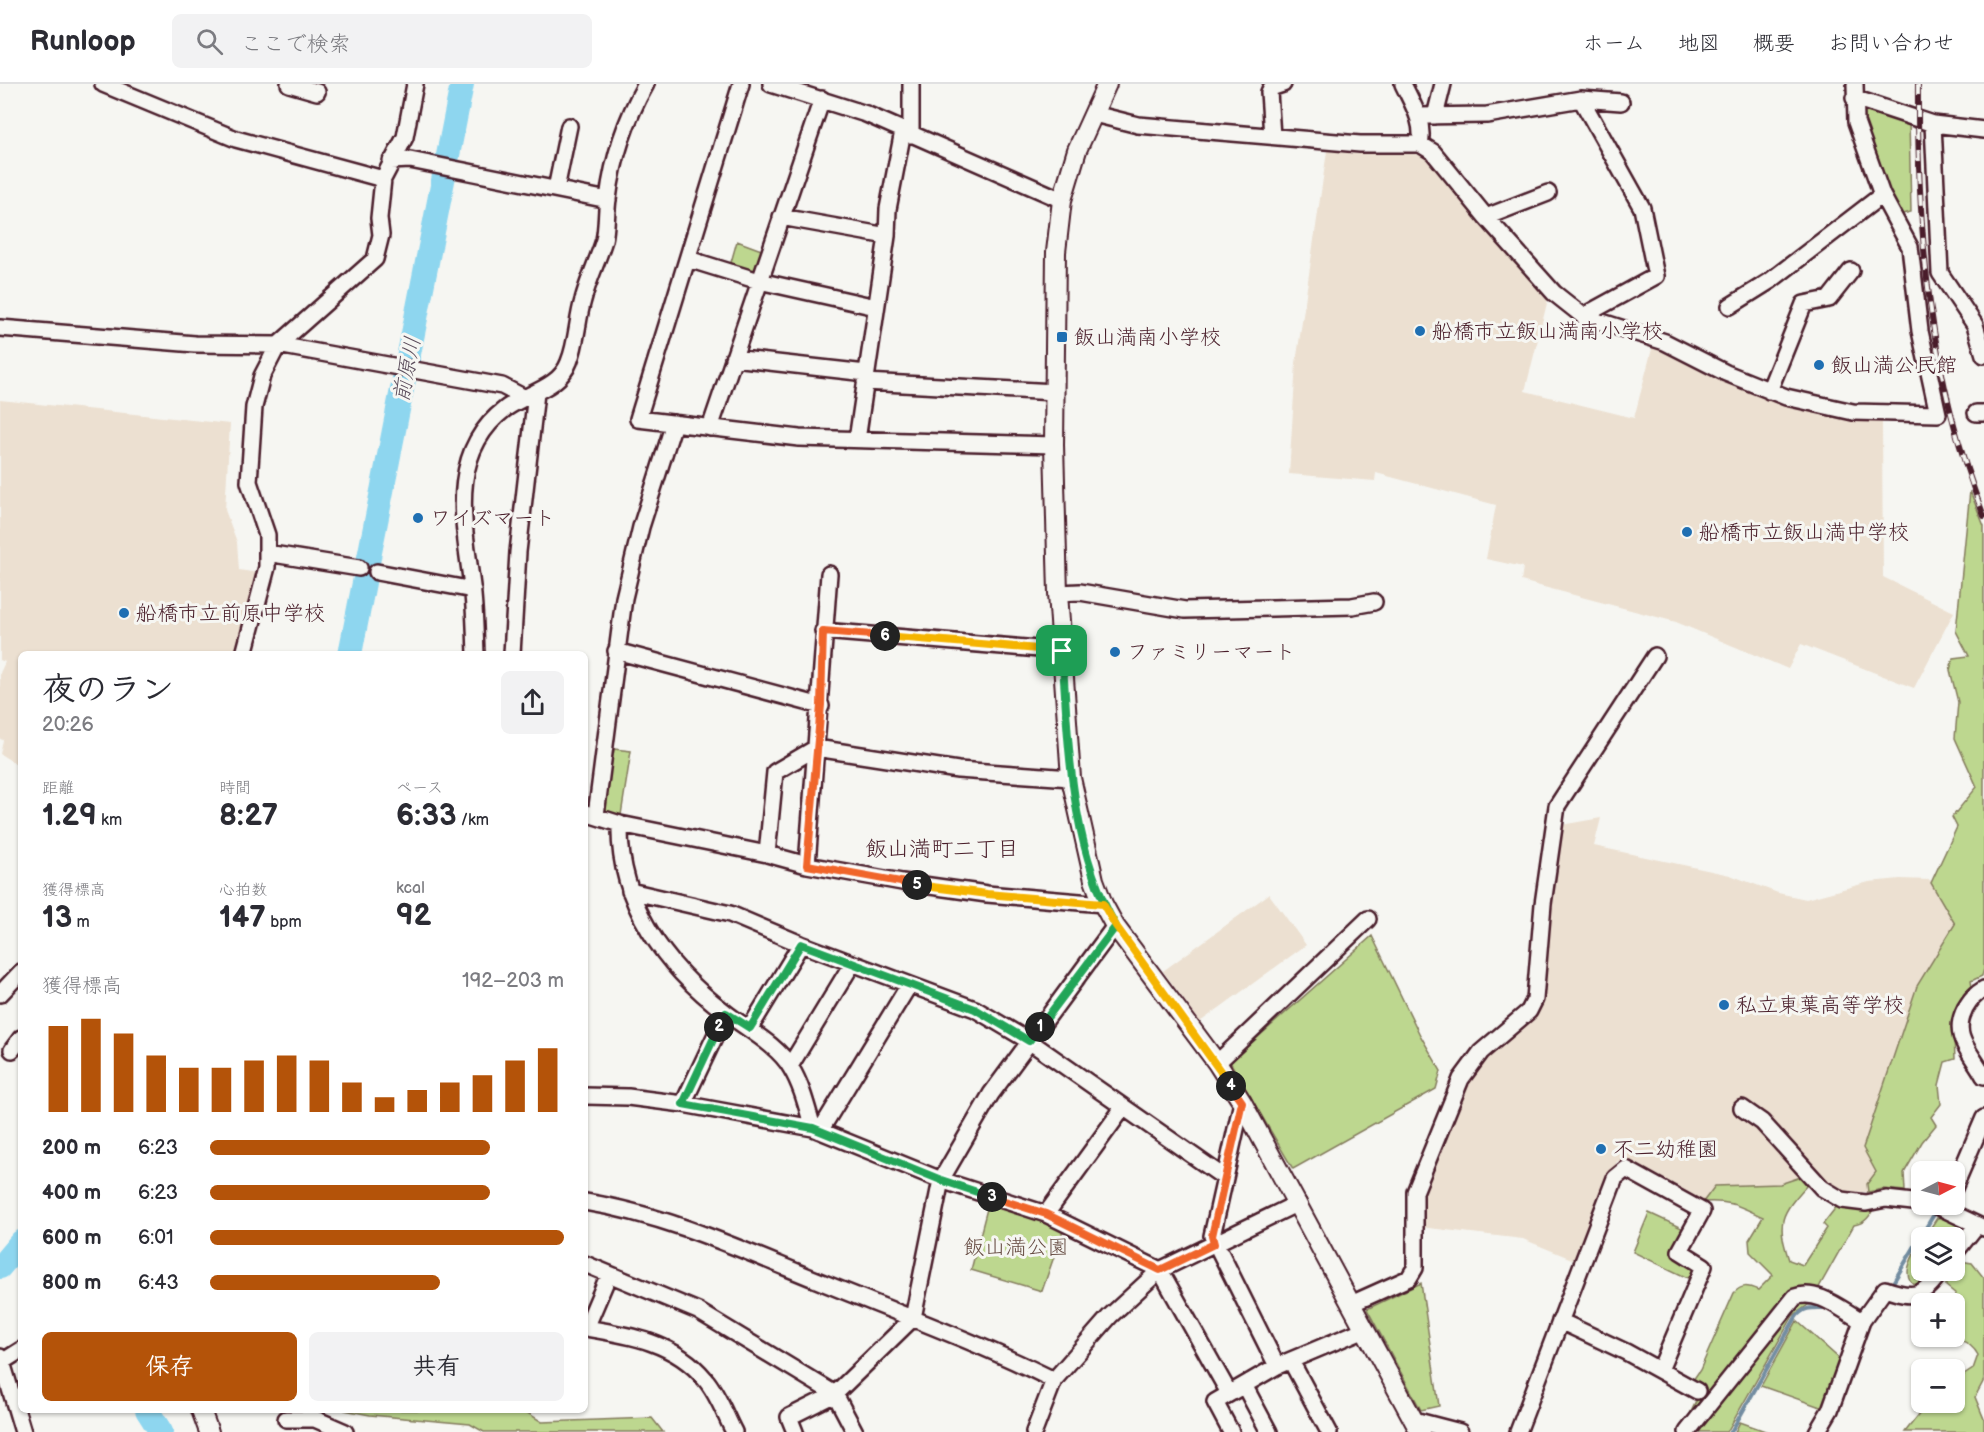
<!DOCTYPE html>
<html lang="ja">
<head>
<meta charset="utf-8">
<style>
  body { margin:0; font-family:"Balsamiq Sans","Klee One",sans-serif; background:#f2f2f3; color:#2b2b33; height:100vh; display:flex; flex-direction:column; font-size:22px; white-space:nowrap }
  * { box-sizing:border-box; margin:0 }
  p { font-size:20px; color:#7c7c81 }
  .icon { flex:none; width:33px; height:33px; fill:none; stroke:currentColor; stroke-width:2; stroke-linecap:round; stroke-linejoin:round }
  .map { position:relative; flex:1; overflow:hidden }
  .sheet { position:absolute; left:18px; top:567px; width:570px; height:762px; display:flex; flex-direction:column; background:#fff; border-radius:9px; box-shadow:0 2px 4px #0004 }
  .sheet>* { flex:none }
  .needle { width:39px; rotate:84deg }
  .controls { position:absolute; left:1911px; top:1077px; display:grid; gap:12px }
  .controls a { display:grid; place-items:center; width:54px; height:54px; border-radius:9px; background:#fff; box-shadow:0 2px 4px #0004; font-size:30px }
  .pin { position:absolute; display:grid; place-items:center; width:51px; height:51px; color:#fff; margin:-26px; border-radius:12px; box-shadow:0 3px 9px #0006 }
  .km { position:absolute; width:30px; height:30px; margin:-15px; border-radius:50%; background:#222; color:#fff; font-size:16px; line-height:30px; text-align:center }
  .round { display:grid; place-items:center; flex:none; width:63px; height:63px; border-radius:9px; background:#f2f2f3 }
  .headline { display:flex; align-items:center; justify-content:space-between; height:102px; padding:0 24px }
  h1 { font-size:33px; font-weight:800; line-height:45px }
  .metrics { display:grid; grid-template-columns:repeat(3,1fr); gap:9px; height:102px; padding:6px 24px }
  .metrics div { display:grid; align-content:center }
  .metrics b { font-size:30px; font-weight:800 }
  .metrics small { font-size:16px; font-weight:400 }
  .metrics p { font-size:16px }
  .chart { height:168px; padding:12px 24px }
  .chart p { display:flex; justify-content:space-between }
  .chart svg { width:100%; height:108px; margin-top:6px; stroke:#b45309; stroke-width:6 }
  .action { display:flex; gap:12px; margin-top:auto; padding:12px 24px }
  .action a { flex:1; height:69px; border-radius:9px; background:#b45309; color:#fff; font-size:24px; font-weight:800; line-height:69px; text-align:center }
  .action a+a { background:#f2f2f3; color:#2b2b33 }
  ul { padding:0 24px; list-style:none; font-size:20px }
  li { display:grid; grid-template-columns:96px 72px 1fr; align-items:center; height:45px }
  li i { height:15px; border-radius:8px; background:#b45309 }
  header { display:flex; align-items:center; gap:36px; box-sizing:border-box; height:84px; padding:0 30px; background:#fff; border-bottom:2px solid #e1e1e2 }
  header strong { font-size:28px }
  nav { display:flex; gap:33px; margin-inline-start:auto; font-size:21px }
  .search { width:420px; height:54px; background:#f2f2f3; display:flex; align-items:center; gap:15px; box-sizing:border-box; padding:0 21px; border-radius:9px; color:#7c7c81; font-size:22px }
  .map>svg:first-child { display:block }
  .built { fill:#ece0d1 }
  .green { fill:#bdd78f; stroke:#847b5d; stroke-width:1.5 }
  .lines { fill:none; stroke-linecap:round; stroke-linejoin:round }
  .stream { stroke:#738da1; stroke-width:4 }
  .river { stroke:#8ed6ef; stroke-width:24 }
  .minor-casing { stroke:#4a1f2b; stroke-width:20 }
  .tertiary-casing { stroke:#4a1f2b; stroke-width:22 }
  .minor { stroke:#f6f6f2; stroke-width:15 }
  .tertiary { stroke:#f6f6f2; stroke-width:18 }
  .rail-casing { stroke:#4a1f2b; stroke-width:6 }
  .rail { stroke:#f6f6f2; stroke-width:4; stroke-dasharray:11; stroke-linecap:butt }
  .split-1-casing { stroke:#fff; stroke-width:12 }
  .split-2-casing { stroke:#fff; stroke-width:12 }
  .split-3-casing { stroke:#fff; stroke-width:12 }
  .split-4-casing { stroke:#fff; stroke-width:12 }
  .split-5-casing { stroke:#fff; stroke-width:12 }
  .split-6-casing { stroke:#fff; stroke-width:12 }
  .split-7-casing { stroke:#fff; stroke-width:12 }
  .split-1 { stroke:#22a559; stroke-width:8 }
  .split-2 { stroke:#22a559; stroke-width:8 }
  .split-3 { stroke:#22a559; stroke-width:8 }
  .split-4 { stroke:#f0652b; stroke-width:8 }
  .split-5 { stroke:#f5b400; stroke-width:8 }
  .split-6 { stroke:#f0652b; stroke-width:8 }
  .split-7 { stroke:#f5b400; stroke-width:8 }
  .poi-dot { fill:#1f6fb2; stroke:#f6f6f2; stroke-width:2 }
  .labels { text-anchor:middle; stroke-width:6; stroke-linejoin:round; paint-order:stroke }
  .poi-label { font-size:21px; fill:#4a1f2b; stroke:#f6f6f2; text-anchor:start }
  .park-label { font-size:21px; fill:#674d44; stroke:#f6f6f2 }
  .water-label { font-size:22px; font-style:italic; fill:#5b4d5c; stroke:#f6f6f2 }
  .neighbourhood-label { font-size:22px; fill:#4a1f2b; stroke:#f6f6f2 }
</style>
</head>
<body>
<header>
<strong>Runloop</strong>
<div class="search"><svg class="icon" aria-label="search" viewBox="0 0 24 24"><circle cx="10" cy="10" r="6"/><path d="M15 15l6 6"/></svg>ここで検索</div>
<nav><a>ホーム</a><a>地図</a><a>概要</a><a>お問い合わせ</a></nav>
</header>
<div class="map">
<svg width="1984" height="1348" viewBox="0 0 1984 1348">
  <rect width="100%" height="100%" fill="#f6f6f2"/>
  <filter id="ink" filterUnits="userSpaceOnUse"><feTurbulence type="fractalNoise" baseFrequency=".0167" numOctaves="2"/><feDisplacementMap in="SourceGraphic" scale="12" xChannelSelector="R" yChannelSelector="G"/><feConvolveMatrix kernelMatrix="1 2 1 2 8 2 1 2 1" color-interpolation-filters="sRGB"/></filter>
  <g filter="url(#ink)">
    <path class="built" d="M1327,67L1358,70L1409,69L1425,72L1548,215L1525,307L1634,334L1653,261L1723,297L1784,321L1852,335L1882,338L1883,493L1954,528L1914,604L1801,560L1788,585L1676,538L1521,497L1523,483L1486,475L1496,421L1376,389L1375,397L1289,390L1296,279Z
      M0,316L230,340L225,426L237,458L239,486L258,489L238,570H21V683L0,670L3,656L0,655V589L5,578L0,576Z
      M1601,734L1594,762L1730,791L1778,809L1806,815L1869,798L1900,795L1930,796L1955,840L1917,902L1876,1089L1868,1100V1108L1840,1107L1817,1090L1768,1032L1748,1019L1735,1029L1758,1043L1801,1093L1780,1100L1715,1102L1703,1118L1617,1077L1579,1178L1523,1155L1420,1143L1419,1108L1469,986L1535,928L1561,741Z
      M1269,810L1306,861L1200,938L1163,887Z"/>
    <path class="green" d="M1864,21L1909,37L1911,128L1899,131L1886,108L1860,37Z
      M737,157L764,167L760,184L750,188L730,182Z
      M1970,407L1984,442V885L1982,892L1971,897L1973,909L1954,951L1955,975L1945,978L1939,1001L1941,1020L1931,1033L1936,1041L1922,1058L1904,1089L1905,1107L1883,1105L1868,1108L1867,1100L1876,1088L1863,1064L1917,902L1955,840L1931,799L1957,743L1952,733L1977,703L1955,654L1958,618L1950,586L1953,574L1969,572L1956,547Z
      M614,665L631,667L621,731L603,729Z
      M1372,852L1420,951L1441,987L1436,1005L1293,1085L1230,978Z
      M1801,1093L1807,1101C1781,1130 1776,1137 1789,1176L1803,1181L1827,1144L1823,1140L1837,1122L1874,1123C1870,1133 1865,1139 1854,1141L1818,1205L1802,1203L1791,1210L1687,1336L1703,1303L1693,1296L1700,1286L1734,1209C1742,1200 1748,1202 1758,1206L1773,1191L1750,1168L1749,1156L1763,1133C1739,1122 1730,1116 1703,1118L1715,1102L1780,1100Z
      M989,1117L1064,1144L1042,1207L971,1186Z
      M1649,1129L1686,1146L1675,1167L1699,1185L1694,1197L1633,1168Z
      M1944,1133L1960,1141L1962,1149L1955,1163L1954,1154H1924L1937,1134Z
      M1921,1158L1922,1186L1936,1187L1917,1202C1898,1193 1914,1170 1921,1158Z
      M1960,1177L1972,1179L1984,1194V1296L1975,1313L1984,1335V1348H1905L1928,1319L1954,1318L1955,1297L1973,1285L1978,1271C1969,1254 1953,1254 1935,1253L1954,1252L1957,1226L1952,1219L1956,1210L1946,1202V1195Z
      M1421,1199L1439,1322L1421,1326L1367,1225Z
      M1806,1215L1819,1220L1808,1221L1793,1232L1727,1348H1692L1795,1221Z
      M1797,1237L1843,1278L1826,1325L1761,1302Z
      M344,1326H523L542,1338L652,1334L663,1348H484L470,1340L370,1331Z
      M1740,1338L1768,1348H1735Z"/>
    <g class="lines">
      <path class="stream" d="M1894,1197L1936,1127
        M1731,1348L1796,1233C1804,1222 1814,1224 1826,1224"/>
      <path class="river" d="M350,570L462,0
        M0,1183L21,1158
        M147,1326L161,1348"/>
      <g class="minor-casing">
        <path id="minor" d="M103,0L236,55L383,95
          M289,0L317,8
          M741,0L638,335L799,354L1054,361
          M771,0L866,30L1062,116
          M1403,0C1412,19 1425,39 1420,60
          M1854,14L1933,40L1984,46
          M1581,15L1642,124L1656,192L1583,232
          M1094,30L1138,41L1360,60H1420L1433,68L1486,133L1554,209L1583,232L1665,258L1726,289L1786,313L1853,328L1938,330L1920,247L1910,163L1882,111L1856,38L1855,0
          M1418,32L1487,31L1581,15L1621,18
          M1435,32L1443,0
          M1933,40L1940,189L1975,241L1984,271
          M911,51V0
          M1272,52L1269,8L1271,4L1283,0
          M391,77L410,76L608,116
          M556,105L569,42
          M781,133L887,152
          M1486,133L1548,109
          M688,175L759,197L876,223
          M1730,222L1770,197L1882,111
          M0,244L195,260L278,261L502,302L525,314
          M733,274L866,289
          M865,298L1055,308
          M1769,307L1804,220L1829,215L1851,187
          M1976,329H1984
          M710,344L822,15
          M857,356L887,152L888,125L903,47
          M267,469L359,484
          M377,488L473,506
          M1058,509L1080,508L1185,526L1352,522L1374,518
          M823,547L1062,567
          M616,567L821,622
          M244,570L267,483V451L249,398L254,323L262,292L278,261L375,175L381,151L379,134L383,95L405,53L415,0
          M476,570C475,547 475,524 472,502C464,440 447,369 505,325C526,309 559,305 569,278C577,259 577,236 583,216C588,196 598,176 604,156C607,143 606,129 608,115C613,75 626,35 646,0
          M512,570L518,468L536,309
          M585,729L620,740L767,770L807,781L902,798L987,810L1103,820
          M596,731L624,514L641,443L674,339
          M620,740C618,818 665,883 725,928C745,944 778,961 791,984C802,1002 807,1024 813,1044
          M767,770L775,688L816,664L958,686L1071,694
          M807,781L829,490
          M630,807L730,830L801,860L975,925L1029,957L1225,1094
          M1984,905C1974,911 1971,915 1965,925C1951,952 1970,967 1984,992
          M0,910L21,888
          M750,944L801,860
          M12,966L21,954
          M1217,979L1368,835
          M790,982L852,880
          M585,1012L628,1013L683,1020L813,1044L941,1096L1046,1130L1160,1186L1229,1309
          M1242,1018L1212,1152L1277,1282
          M683,1020L726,929
          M1742,1024L1762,1038L1822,1104L1842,1116L1866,1119L1886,1115L1922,1119
          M820,1047L909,901
          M1954,1104L1984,1034
          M585,1118C667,1131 742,1166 819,1197C898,1229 977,1258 1054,1296
          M1933,1120L1984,1144
          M1046,1130L1123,1024
          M1954,1170L1977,1141
          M585,1180L698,1227L835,1310L855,1348
          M1351,1220L1409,1194L1415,1184V1108L1461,995L1481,968L1529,927L1535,915L1543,820L1557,722L1655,572
          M1560,1237L1626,1268L1697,1307
          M585,1244C629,1251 675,1258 705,1295C718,1310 725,1331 734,1348
          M586,1244L609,1190
          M0,1273L2,1278L21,1266
          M1291,1277L1329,1348
          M2,1278L23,1348
          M1244,1301L1269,1348
          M286,1335H315L345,1348
          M1414,1336L1460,1348
          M795,1348L789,1333L835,1310L913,1234L941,1096L991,1010L1115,842
          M1034,1348L1054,1296L1110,1232L1160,1186L1298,1119
          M1231,1348L1215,1318L1277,1282L1365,1245
          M1518,1348L1615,1094L1626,1085L1702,1127L1680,1167L1704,1182L1660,1286
          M1687,1348L1795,1213C1817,1204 1842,1226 1862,1237
          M1817,1348L1830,1326L1862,1237L1885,1205C1916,1216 1923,1212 1942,1186"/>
      </g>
      <g class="tertiary-casing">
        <path id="tertiary" d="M1107,0L1077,66L1062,116L1056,168L1054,361L1058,509L1071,694L1094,796L1103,820L1115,842L1217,979L1242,1018L1420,1348
          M201,1326L209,1348"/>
      </g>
      <use href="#minor" class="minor"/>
      <use href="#tertiary" class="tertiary"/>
      <g class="rail-casing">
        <path id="rail" d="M1918,0C1917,147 1929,294 1984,432"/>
      </g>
      <use href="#rail" class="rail"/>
    </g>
  </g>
  <g class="lines" filter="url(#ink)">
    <g class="split-1-casing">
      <path id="split-1" d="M1040,943L1116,842C1069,760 1069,659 1062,567"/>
    </g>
    <g class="split-2-casing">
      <path id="split-2" d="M719,943L726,929L750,944L801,860L975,925L1029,957L1040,943"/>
    </g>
    <g class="split-3-casing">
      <path id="split-3" d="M719,943L683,1020L813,1044L941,1096L992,1113"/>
    </g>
    <g class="split-4-casing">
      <path id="split-4" d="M992,1113L1046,1130L1160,1186L1214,1160L1212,1152L1242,1018L1231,1002"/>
    </g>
    <g class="split-5-casing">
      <path id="split-5" d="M917,801L987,810L1103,820L1116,842L1231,1002"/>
    </g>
    <g class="split-6-casing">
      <path id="split-6" d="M885,552L823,547L821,621L807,781L917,801"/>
    </g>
    <g class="split-7-casing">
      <path id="split-7" d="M885,552L1062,567"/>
    </g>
    <use href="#split-1" class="split-1"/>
    <use href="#split-2" class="split-2"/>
    <use href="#split-3" class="split-3"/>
    <use href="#split-4" class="split-4"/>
    <use href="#split-5" class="split-5"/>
    <use href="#split-6" class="split-6"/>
    <use href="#split-7" class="split-7"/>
  </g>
  <g class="poi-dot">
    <circle cx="1420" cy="247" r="6"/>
    <rect x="1056" y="247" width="12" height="12" rx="3"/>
    <circle cx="1819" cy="281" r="6"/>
    <circle cx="418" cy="434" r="6"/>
    <circle cx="1687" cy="448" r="6"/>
    <circle cx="124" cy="529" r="6"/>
    <circle cx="1115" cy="568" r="6"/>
    <circle cx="1724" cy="921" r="6"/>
    <circle cx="1601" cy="1065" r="6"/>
  </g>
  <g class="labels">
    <g class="poi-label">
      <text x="1432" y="254">船橋市立飯山満南小学校</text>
      <text x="1074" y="260">飯山満南小学校</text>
      <text x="1831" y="288">飯山満公民館</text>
      <text x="430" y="441">ワイズマート</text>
      <text x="1699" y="455">船橋市立飯山満中学校</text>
      <text x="136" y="536">船橋市立前原中学校</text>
      <text x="1127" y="575">ファミリーマート</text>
      <text x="1736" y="928">私立東葉高等学校</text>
      <text x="1613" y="1072">不二幼稚園</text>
    </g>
    <g class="park-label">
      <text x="1016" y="1170">飯山満公園</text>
    </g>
    <g class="water-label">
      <text transform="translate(406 285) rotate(-79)" y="8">前原川</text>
    </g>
    <g class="neighbourhood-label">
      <text x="942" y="772">飯山満町二丁目</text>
    </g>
  </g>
</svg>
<div class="controls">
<a><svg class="needle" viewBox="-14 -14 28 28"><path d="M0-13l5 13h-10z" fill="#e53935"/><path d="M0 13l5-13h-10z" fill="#7c7c81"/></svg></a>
<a><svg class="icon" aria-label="layers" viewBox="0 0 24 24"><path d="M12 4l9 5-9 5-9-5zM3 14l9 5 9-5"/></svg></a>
<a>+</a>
<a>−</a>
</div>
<div class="pin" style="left:1062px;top:567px;background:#1e9e55"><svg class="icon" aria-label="arrive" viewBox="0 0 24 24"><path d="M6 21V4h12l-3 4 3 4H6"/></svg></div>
<b class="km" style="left:1040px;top:943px">1</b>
<b class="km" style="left:719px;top:943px">2</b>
<b class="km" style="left:992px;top:1113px">3</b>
<b class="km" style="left:1231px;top:1002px">4</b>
<b class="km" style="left:917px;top:801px">5</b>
<b class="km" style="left:885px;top:552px">6</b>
<section class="sheet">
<div class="headline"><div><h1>夜のラン</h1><p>20:26</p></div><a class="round"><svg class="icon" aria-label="share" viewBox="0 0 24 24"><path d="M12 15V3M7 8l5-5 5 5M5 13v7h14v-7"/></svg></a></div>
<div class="metrics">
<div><p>距離</p><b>1.29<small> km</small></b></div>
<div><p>時間</p><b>8:27</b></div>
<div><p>ペース</p><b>6:33<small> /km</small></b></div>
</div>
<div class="metrics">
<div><p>獲得標高</p><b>13<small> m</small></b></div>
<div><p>心拍数</p><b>147<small> bpm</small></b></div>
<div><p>kcal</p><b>92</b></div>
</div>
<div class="chart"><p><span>獲得標高</span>192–203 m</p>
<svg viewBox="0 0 160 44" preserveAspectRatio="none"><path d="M5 44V9M15 44V6M25 44V12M35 44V21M45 44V26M55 44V26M65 44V23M75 44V21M85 44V23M95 44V32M105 44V38M115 44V35M125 44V32M135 44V29M145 44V23M155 44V18"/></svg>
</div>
<ul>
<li><b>200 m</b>6:23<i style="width:79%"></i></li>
<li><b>400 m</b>6:23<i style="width:79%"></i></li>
<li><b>600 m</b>6:01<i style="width:100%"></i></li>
<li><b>800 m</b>6:43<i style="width:65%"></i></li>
</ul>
<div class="action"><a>保存</a><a>共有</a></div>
</section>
</div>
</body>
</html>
